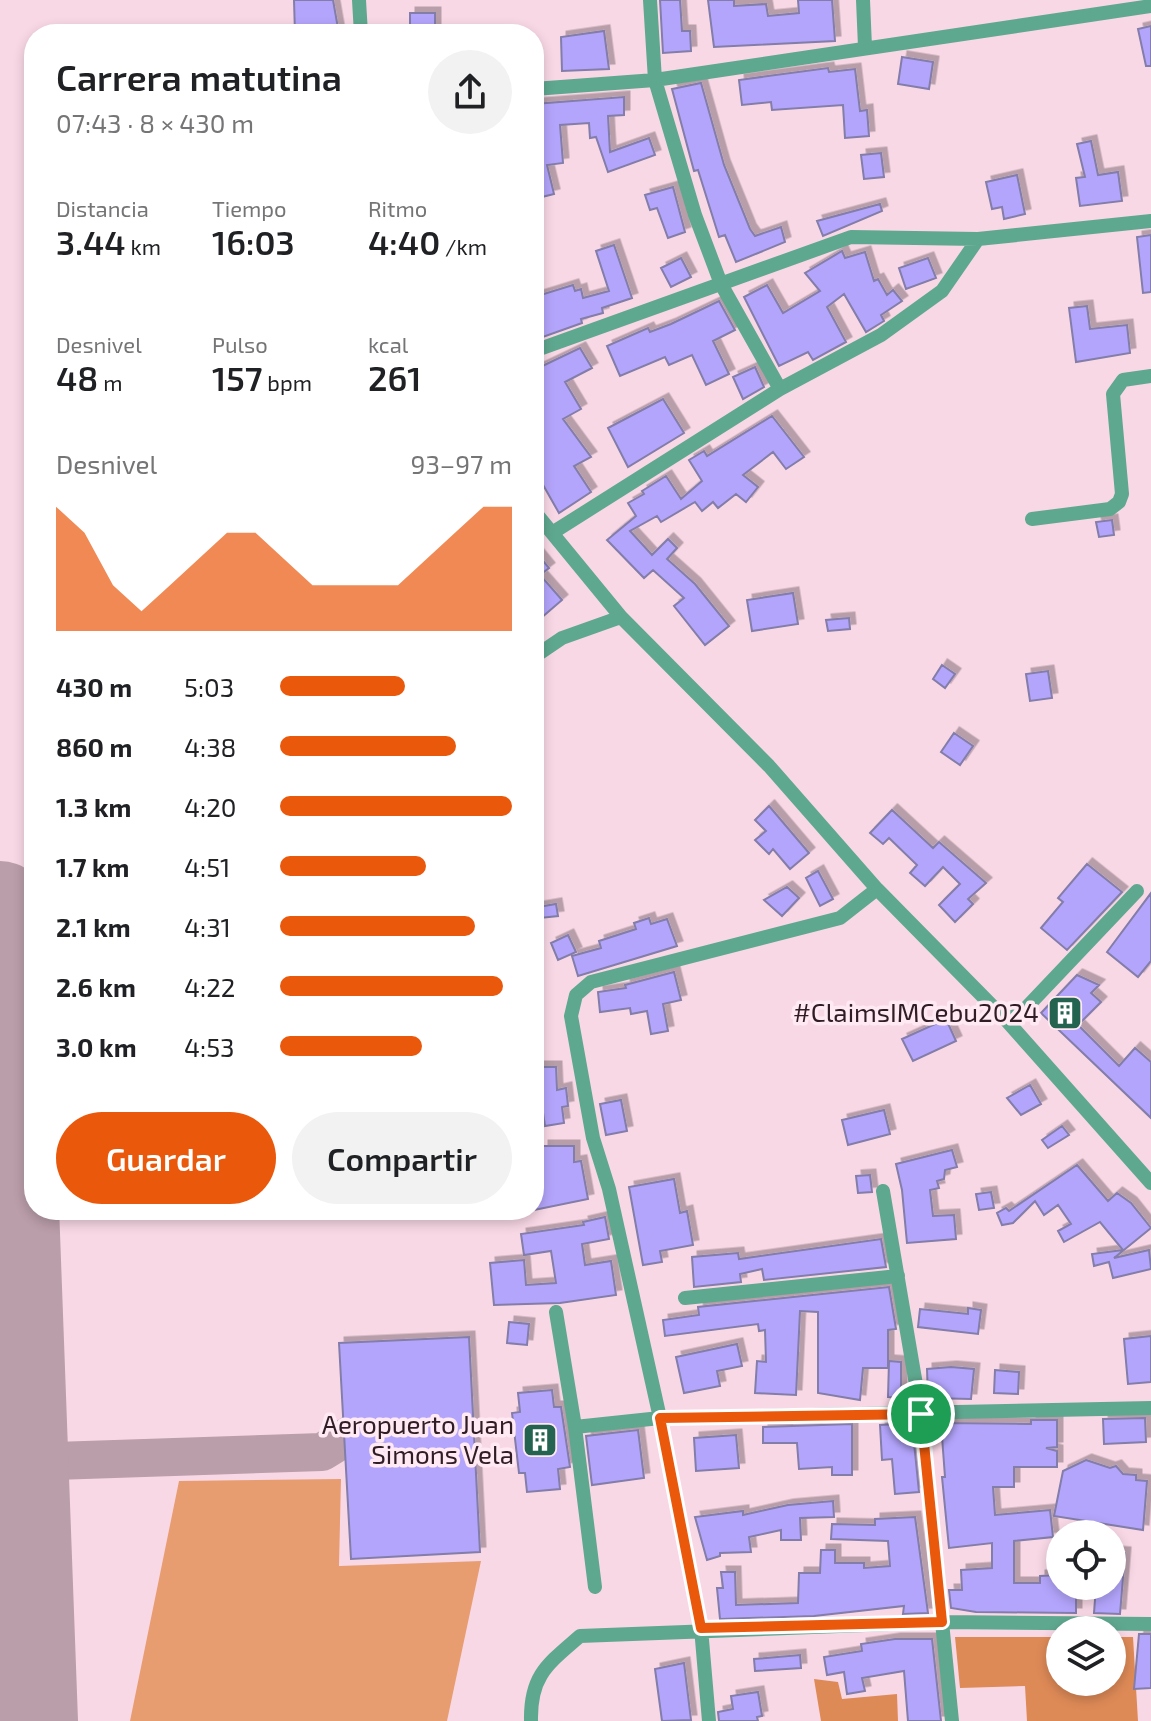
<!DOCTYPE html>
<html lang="es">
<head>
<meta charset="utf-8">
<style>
  body { margin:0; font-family:"Exo 2",sans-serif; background:#f2f2f2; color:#202124; height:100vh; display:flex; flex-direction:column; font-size:30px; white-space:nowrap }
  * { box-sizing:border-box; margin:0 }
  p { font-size:26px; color:#757577 }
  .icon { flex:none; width:44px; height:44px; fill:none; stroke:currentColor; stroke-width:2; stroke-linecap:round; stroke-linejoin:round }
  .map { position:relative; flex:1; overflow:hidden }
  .panel { position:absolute; left:24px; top:24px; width:520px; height:1196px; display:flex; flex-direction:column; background:#fff; border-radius:32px; box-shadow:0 4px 12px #0003 }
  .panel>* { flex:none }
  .fabs { position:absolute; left:1046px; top:1520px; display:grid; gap:16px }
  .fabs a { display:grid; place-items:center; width:80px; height:80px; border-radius:50%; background:#fff; box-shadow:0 4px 12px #0003; font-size:40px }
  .pin { position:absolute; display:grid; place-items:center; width:68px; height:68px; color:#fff; margin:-34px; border:4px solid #fff; border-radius:50%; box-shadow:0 2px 8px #0007 }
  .round { display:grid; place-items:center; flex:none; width:84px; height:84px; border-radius:42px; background:#f2f2f2 }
  .head { display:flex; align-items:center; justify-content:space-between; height:136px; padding:0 32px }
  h1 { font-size:36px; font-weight:600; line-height:60px }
  .stats { display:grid; grid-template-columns:repeat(3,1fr); gap:12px; height:136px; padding:8px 32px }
  .stats div { display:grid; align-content:center }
  .stats b { font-size:34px; font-weight:600 }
  .stats small { font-size:22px; font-weight:400 }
  .stats p { font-size:22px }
  .chart { height:224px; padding:16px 32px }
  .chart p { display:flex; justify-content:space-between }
  .chart svg { width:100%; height:144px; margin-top:8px; fill:#ea580c; opacity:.7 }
  .primary-button { display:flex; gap:16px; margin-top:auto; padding:16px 32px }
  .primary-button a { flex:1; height:92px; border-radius:48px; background:#ea580c; color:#fff; font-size:32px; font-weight:600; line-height:92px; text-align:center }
  .primary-button a+a { background:#f2f2f2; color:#202124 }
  ul { padding:0 32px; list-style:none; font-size:26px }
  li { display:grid; grid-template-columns:128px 96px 1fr; align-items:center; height:60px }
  li i { height:20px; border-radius:10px; background:#ea580c }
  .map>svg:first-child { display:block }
  .green { fill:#e89d71 }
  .forest { fill:#de8a57 }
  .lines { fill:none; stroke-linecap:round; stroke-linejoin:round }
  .taxiway { stroke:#ba9eaa; stroke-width:38 }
  .runway { stroke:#ba9eaa; stroke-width:96 }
  .building { fill:#b4a5fc; stroke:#837da9; stroke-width:2; filter:url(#shadow) }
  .minor { stroke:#5fa890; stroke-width:14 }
  .route-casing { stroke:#fff; stroke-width:16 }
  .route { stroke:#ea580c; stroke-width:10 }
  .labels { text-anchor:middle; stroke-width:7; stroke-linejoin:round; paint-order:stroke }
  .poi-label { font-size:26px; fill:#2f1c25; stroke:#ffe9f2; text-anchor:end }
</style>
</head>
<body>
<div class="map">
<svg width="1151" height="1721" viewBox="0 0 1151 1721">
  <defs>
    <filter id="shadow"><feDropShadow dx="5.5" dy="-5.5" stdDeviation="0" flood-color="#0004"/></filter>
  </defs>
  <rect width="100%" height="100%" fill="#f9d8e6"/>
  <path class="green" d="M341,1479L339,1566L481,1561L447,1721H130L179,1481Z"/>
  <path class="forest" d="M955,1637H1060V1682H1112V1637H1133L1138,1721H1027L1025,1686L960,1688Z
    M814,1679L838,1682L842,1699L897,1694L898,1721H821Z"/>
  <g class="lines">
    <path class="taxiway" d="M19,1445L36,1457L55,1461L322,1452L358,1430L384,1405"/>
    <path class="runway" d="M0,909L30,1721"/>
  </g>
  <path class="building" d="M294,0H333L339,34H295Z
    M660,0H680L682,31H690L691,51L663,53Z
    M708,0H734V6L766,4L768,16L799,13L798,0H832L835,41L714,47Z
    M410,13H435V34H410Z
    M1151,26V66H1146L1138,29Z
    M604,31L609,69L562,71L561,37Z
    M902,57L933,62L929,89L898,84Z
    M828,68L829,72L855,69L860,111L867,110L869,136L845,138L843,105L772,110L771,102L742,105L739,80Z
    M701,83L724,165L750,229L755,236L781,227L785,242L736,262L725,235L719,237L698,170L694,171L672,89Z
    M624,97V115L608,116L610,152L649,138L655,155L608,172L596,137L590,138L589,123L560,125L563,163L547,165L554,194L542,197L534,166V104Z
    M1091,141L1098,175L1118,172L1122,201L1080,206L1076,178L1085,177L1077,144Z
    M881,153L884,177L864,179L861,155Z
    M1017,175L1025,214L1004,219L1002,207L992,209L986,182Z
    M673,187L685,232L668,238L657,208L650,210L645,195Z
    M880,204L882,211L823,236L817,221Z
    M1151,235V292L1143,293L1137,237Z
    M614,245L632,298L602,308L603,313L581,319L582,323L540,338L534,319V297L573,285L575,291L581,289L583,298L609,291L596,251Z
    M842,251L845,258L865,252L874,281L878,279L887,295L893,290L902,301L881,315L884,321L866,332L844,294L827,307L846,342L813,360L808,352L779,366L744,297L767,285L783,313L820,291L805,273Z
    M681,258L691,277L671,287L661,268Z
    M928,258L936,278L906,289L899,268Z
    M719,301L735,330L713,341L729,374L706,385L692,355L669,365L665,357L620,376L607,346L648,328L650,332L671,324Z
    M1087,306L1090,329L1127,325L1130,353L1076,362L1069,308Z
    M580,348L592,368L565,382L581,409L563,419L591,457L574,466L591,492L559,513L534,469V370Z
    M755,367L764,387L743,399L733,377Z
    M663,399L684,433L628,467L608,428Z
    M772,416L804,457L786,469L773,452L743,475L758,487L746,502L736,494L718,508L713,502L702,511L695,502L661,522L657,516L630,531L652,555L668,539L677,548L667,559L695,584L729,626L705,645L674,606L684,598L653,570L644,578L607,540L636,516L628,503L644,494L642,491L666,476L681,499L702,481L689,460L704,451L707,456Z
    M1112,520L1114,535L1099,537L1096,522Z
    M534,550L549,568L540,575L562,600L534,624Z
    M793,593L798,624L752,631L747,600Z
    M849,618L850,629L828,631L826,620Z
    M942,665L955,674L945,688L933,679Z
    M1048,671L1052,698L1030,701L1026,674Z
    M954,733L973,746L960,765L941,752Z
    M769,806L809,853L790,869L773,849L769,854L755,840L766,831L755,820Z
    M892,810L933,848L939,842L986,883L968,899L973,904L955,922L939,905L960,884L943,867L925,886L910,873L917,865L889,838L883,844L870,833Z
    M1087,864L1122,892L1067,950L1041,928L1063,902L1058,898Z
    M818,871L833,899L820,906L806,878Z
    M787,887L799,898L782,916L764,900Z
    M1151,893V961L1138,977L1107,952Z
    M556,904L558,916L540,918L538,907Z
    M649,918L651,924L667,919L677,946L578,976L572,956L601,948L599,941L636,929L634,923Z
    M568,935L576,952L558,960L551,943Z
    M674,972L681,1000L663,1004L668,1031L651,1034L647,1011L631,1014L630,1008L600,1012L598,992L626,988L625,985Z
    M1077,975L1099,985L1091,993L1101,1002L1078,1025L1119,1066L1135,1048L1151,1062V1118L1041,1013Z
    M946,1019L956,1041L913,1061L902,1039Z
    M534,1067H556L557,1090L566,1088L568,1106L562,1107L564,1123L545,1126L542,1106L534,1107Z
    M1030,1085L1041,1104L1021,1115L1007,1098Z
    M621,1100L627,1131L606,1135L600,1104Z
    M884,1110L890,1134L848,1145L842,1120Z
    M1062,1126L1069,1135L1048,1148L1042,1140Z
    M543,1146H574V1162L581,1161L588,1199L534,1210V1170L543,1168Z
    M952,1150L957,1167L945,1170L944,1179L937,1181L939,1188L930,1190L933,1216L954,1215L956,1239L907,1243L902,1190L896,1164Z
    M1077,1165L1108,1201L1117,1193L1131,1203L1151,1228L1114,1258L1149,1250L1151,1269L1113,1278L1109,1262L1094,1266L1092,1254L1123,1250L1100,1222L1064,1242L1058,1231L1071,1224L1058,1205L1044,1215L1035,1201L1013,1223L1002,1225L997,1213L1006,1208L1009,1211Z
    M870,1175L872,1192L858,1193L856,1176Z
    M674,1179L680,1213L687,1211L693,1245L660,1251L662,1262L643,1265L629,1187Z
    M991,1192L994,1208L979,1210L976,1194Z
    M605,1217L609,1239L582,1244L585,1265L611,1261L616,1295L560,1303L494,1305L490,1263L524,1260L526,1285L556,1283L551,1251L524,1255L521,1234L584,1225L583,1222Z
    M881,1239L886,1267L764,1280L762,1269L740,1274L741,1282L694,1287L692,1257L738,1253L739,1259Z
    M889,1287L896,1329L888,1330V1368H863L860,1400L818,1393V1312L800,1311L796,1395L755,1393L757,1361L766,1362L765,1330L759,1331L758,1324L665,1336L663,1320L699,1315L698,1307Z
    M968,1308L981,1310L978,1334L918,1327L920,1309L968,1314Z
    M509,1322L529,1324L527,1345L507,1343Z
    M1151,1336V1382L1128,1384L1124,1339Z
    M469,1337L480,1552L351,1559L339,1343Z
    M737,1344L742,1366L717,1371L720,1386L684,1393L676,1357Z
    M889,1361L901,1362V1398L888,1397Z
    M951,1367L974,1369L971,1399L928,1398L927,1369Z
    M995,1370L1019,1372L1018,1394L994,1393Z
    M552,1390L554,1407H561L570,1467L558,1469L560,1489L527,1492L525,1473H519L512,1413L520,1412L518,1393Z
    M1145,1418L1146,1442L1104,1444L1103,1419Z
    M1031,1420H1057V1447L1046,1448L1057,1451V1467H1014V1487H993L995,1515L1050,1510L1053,1537L1014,1541V1583H1040V1576L1058,1575V1586H1076V1613L976,1612L951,1608L949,1590H962L961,1570L992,1568V1543L949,1548L942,1477H945L941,1423L1031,1424Z
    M912,1423L919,1492L895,1494L892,1459L882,1460L880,1425Z
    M852,1424V1475H832V1467L799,1469L797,1443H763V1427Z
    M638,1430L644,1478L592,1485L586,1436Z
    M736,1435L739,1468L696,1471L694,1438Z
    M1086,1460L1110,1468L1116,1466L1123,1474L1136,1475V1480L1147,1481L1143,1530L1054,1516L1063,1471Z
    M833,1501L834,1517L800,1518L801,1540H781V1530L749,1537L751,1552L720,1553V1556L707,1560L695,1517L743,1511V1515L788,1505Z
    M915,1517L928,1613L903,1614L904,1606L814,1616L720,1619L717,1588H723L721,1572H735L736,1605L798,1603L799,1573H820L821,1550H835V1563H864V1568L890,1566L888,1541L831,1539L832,1524L875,1525V1519Z
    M1112,1552L1125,1553L1120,1614L1094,1613L1096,1586H1112Z
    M1139,1634H1151V1688L1134,1689Z
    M895,1639H932L941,1721H908L904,1671L862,1678L865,1691L847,1694L844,1672L827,1675L824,1657L862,1651L861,1644Z
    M800,1655L801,1668L755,1671L754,1659Z
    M684,1663L691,1720L662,1721L655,1669Z
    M758,1692L762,1716L757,1717L758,1721H719L718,1712L733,1709L731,1696Z"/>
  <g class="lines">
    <path class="minor" d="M359,0L361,34
      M650,0L655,80L695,215L721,284L780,389
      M863,0L865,47
      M534,89L655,80L1151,6
      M534,351L851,237L978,239
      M534,511L621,617L769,766L877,889L1007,1021L1151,1183
      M1032,519L1110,509L1119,502L1122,494L1113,394L1123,380L1151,376
      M552,533L780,389L881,335L942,291L978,239L1151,221
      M534,657L562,638L621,617
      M1007,1021L1025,1009L1137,891
      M883,1191L921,1414L952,1721
      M685,1298L898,1276
      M556,1312L575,1427L660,1418L1151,1408
      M575,1427L595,1587
      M531,1721C530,1675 548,1664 580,1636L942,1622L1151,1624
      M709,1721L701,1628L660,1418L609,1189L593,1138L571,1016L576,995L591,982L840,918L877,889"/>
  </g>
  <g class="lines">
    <g class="route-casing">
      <path id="route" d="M921,1414L942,1622L701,1628L660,1418Z"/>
    </g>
    <use href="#route" class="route"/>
  </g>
  <defs>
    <g id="building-square" transform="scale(1.8)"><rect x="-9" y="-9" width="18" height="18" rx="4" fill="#236350" stroke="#ffe9f2"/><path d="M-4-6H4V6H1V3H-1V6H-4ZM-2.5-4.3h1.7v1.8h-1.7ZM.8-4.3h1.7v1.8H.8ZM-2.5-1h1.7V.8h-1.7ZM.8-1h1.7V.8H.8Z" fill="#fff"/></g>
  </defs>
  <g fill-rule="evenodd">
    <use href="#building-square" x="1065" y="1013"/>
    <use href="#building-square" x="540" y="1440"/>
  </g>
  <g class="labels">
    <g class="poi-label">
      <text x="1039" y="1022">#ClaimsIMCebu2024</text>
      <text x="514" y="1434">Aeropuerto Juan<tspan x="514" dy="30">Simons Vela</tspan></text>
    </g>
  </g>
</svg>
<div class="fabs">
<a><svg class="icon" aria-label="locate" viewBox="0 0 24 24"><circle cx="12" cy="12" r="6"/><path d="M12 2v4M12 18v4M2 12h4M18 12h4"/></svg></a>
<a><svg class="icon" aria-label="layers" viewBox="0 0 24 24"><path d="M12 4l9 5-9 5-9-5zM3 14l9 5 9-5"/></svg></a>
</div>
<div class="pin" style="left:921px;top:1414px;background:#1e9e55"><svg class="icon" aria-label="arrive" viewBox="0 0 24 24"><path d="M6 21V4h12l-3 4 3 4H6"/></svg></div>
<section class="panel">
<div class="head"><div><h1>Carrera matutina</h1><p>07:43 · 8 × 430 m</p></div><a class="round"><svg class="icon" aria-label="share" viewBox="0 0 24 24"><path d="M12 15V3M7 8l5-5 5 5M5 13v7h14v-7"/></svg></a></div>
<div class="stats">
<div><p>Distancia</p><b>3.44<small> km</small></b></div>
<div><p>Tiempo</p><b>16:03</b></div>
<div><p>Ritmo</p><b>4:40<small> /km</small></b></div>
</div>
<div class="stats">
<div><p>Desnivel</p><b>48<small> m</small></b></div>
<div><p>Pulso</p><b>157<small> bpm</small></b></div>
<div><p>kcal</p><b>261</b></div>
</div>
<div class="chart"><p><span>Desnivel</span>93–97 m</p>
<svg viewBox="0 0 160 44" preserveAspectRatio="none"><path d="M0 44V6L10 14L20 30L30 38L40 30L50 22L60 14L70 14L80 22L90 30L100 30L110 30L120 30L130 22L140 14L150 6L160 6V44z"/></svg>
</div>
<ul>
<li><b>430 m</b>5:03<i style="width:54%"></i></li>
<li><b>860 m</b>4:38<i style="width:76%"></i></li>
<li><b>1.3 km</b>4:20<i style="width:100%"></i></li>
<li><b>1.7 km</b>4:51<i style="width:63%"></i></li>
<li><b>2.1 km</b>4:31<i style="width:84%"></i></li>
<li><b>2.6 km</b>4:22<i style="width:96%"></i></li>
<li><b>3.0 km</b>4:53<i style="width:61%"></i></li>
</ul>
<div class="primary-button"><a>Guardar</a><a>Compartir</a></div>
</section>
</div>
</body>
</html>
